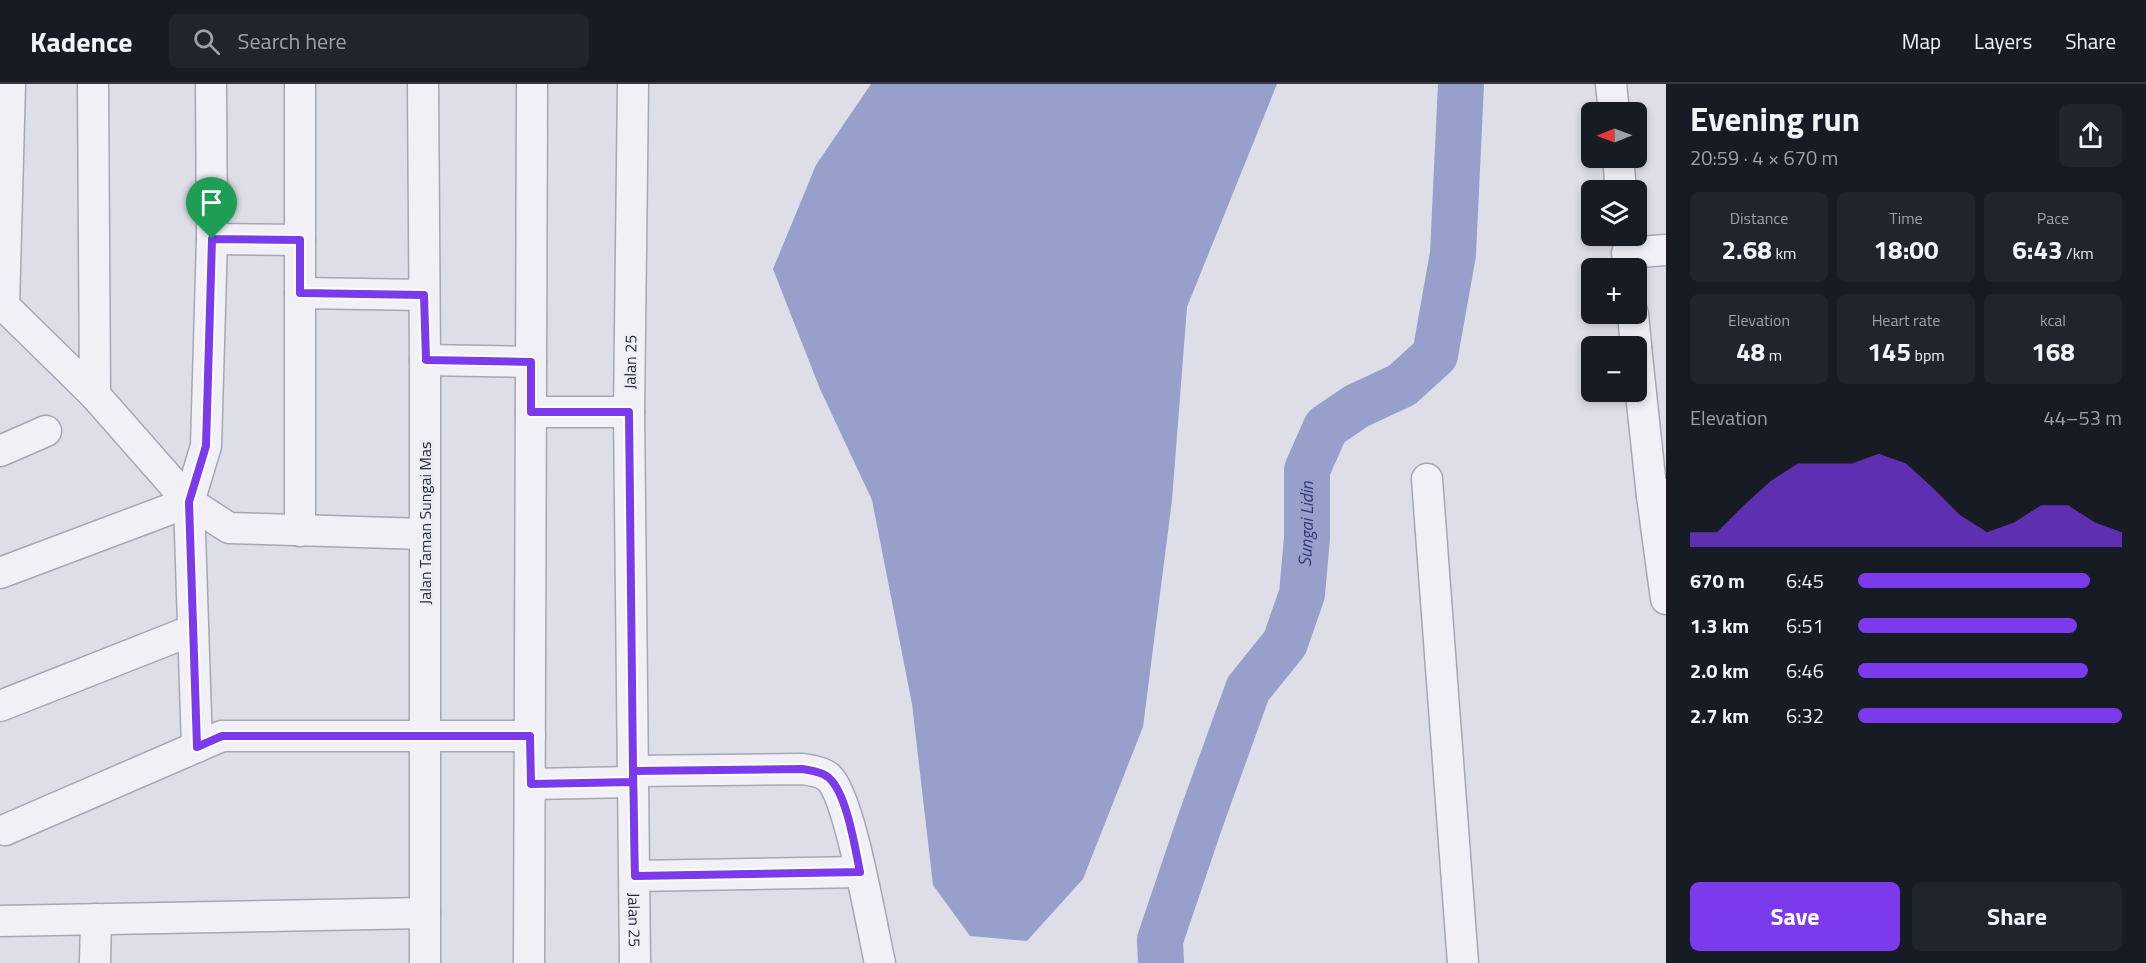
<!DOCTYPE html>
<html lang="en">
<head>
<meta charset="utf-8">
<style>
  body { margin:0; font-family:"Titillium Web",sans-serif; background:#20242c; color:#f1f3f6; height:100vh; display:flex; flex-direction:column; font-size:22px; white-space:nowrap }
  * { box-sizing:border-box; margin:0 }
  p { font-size:20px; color:#9ea1a6 }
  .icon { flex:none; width:33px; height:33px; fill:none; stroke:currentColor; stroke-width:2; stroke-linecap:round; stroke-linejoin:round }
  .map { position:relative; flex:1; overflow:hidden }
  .panel { display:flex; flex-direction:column; background:#171b24; width:480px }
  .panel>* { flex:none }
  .needle { width:39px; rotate:269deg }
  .fabs { position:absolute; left:1581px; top:18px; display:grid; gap:12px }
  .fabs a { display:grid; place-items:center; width:66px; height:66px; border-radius:9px; background:#171b24; box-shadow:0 3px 9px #0003; font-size:30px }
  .pin { position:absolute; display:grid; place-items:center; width:51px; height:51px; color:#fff; margin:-62px -26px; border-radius:50% 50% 50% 0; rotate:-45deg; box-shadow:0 0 6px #0007 }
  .pin .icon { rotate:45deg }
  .round { display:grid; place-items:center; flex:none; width:63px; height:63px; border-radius:9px; background:#20242c }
  .head { display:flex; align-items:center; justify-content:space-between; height:102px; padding:0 24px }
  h1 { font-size:33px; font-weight:700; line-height:45px }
  .figures { display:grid; grid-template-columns:repeat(3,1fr); gap:9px; height:102px; padding:6px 24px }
  .figures div { display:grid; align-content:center; border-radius:9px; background:#20242c; text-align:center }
  .figures b { font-size:26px; font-weight:700 }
  .figures small { font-size:16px; font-weight:400 }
  .figures p { font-size:16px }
  .chart { height:168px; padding:12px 24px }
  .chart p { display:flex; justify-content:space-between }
  .chart svg { width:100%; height:108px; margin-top:6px; fill:#7c3aed; opacity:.7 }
  .cta { display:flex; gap:12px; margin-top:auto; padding:12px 24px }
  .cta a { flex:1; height:69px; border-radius:9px; background:#7c3aed; color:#fff; font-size:24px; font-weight:700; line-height:69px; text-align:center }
  .cta a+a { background:#20242c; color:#f1f3f6 }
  ul { padding:0 24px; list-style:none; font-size:20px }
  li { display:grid; grid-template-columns:96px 72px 1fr; align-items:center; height:45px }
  li i { height:15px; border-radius:8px; background:#7c3aed }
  header { display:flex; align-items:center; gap:36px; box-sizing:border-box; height:84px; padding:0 30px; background:#171b24; border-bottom:2px solid #363941 }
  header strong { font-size:28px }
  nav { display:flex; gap:33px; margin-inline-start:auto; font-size:21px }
  .search { width:420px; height:54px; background:#20242c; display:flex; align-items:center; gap:15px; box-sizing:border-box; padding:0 21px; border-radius:9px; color:#9ea1a6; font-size:22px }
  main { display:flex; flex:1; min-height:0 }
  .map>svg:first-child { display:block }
  .water { fill:#96a0ca }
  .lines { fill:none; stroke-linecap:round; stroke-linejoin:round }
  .river { stroke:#96a0ca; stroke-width:46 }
  .minor-casing { stroke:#a6a7b5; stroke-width:33 }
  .minor { stroke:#f0f0f6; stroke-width:30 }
  .route-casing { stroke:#fff; stroke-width:12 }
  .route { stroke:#7c3aed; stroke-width:8 }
  .labels { text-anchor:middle; stroke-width:4.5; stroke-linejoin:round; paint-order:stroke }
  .street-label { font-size:16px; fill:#26283f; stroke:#eceef5 }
  .water-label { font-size:18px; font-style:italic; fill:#2f3974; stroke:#eceef5 }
</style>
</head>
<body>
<header>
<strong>Kadence</strong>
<div class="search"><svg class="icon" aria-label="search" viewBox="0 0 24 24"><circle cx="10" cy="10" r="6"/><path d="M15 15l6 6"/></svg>Search here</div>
<nav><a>Map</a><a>Layers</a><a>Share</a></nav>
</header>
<main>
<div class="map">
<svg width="1666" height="879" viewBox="0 0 1666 879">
  <rect width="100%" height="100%" fill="#dddee8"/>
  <path class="water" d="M871,0H1277L1187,223L1172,416L1143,643L1083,795L1027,857L970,852L933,801L912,620L872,416L820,305L773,185L816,81Z"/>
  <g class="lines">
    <path class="river" id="s1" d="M1161,879L1160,856L1200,738L1248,605L1285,559L1302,510L1307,454V386L1326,343L1357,322L1402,301L1435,271L1453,170L1461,0"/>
    <g class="minor-casing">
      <g id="minor">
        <path d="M93,0L95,311"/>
        <path d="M300,0V447"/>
        <path d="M423,0L425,276V879"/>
        <path id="s2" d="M633,0L629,328L635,879"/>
        <path d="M1611,0L1614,28"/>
        <path d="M1618,74L1621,106"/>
        <path d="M212,155L300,156"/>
        <path d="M1627,169L1666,166"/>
        <path d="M300,209L424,211"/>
        <path d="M0,218L95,311L189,418L197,663"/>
        <path d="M0,224L4,222L10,0"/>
        <path d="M1633,230L1636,262"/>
        <path d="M1636,263L1652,412"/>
        <path d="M425,276L531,278"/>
        <path d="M531,328H629"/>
        <path d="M0,367L46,347"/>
        <path d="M1427,395L1463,879"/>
        <path d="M1666,410L1652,412L1666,515"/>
        <path d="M189,418L206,362L212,155L211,0"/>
        <path d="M189,418L229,444L424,450"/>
        <path d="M0,489L189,418"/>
        <path d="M0,622L193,546"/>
        <path d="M633,687L802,685C810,686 822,688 828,693C850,711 872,845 880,879"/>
        <path d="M531,700L633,698"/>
        <path d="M5,746L222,652H530"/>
        <path d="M635,792L860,788"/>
        <path d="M0,837L425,829"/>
        <path d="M95,879L96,835"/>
        <path d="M529,879L532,0"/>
      </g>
    </g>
    <use href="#minor" class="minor"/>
  </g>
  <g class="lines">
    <g class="route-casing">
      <path id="route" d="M212,155L206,362L189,418L197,663L222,652H530L531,700L633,698V687L802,685C810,686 823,688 829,694C847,710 855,764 860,788L635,792C634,757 634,722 633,687L629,328H531V278L426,276L424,211L300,209V156L212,155"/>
    </g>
    <use href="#route" class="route"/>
  </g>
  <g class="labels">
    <g class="street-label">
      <text transform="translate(630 278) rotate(-89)" y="6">Jalan 25</text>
      <text transform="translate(425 439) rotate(-90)" y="6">Jalan Taman Sungai Mas</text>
      <text dy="6" stroke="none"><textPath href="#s2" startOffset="836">Jalan 25</textPath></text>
    </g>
    <g class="water-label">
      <text dy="6" stroke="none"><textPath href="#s1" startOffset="470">Sungai Lidin</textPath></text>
    </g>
  </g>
</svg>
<div class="fabs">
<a><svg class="needle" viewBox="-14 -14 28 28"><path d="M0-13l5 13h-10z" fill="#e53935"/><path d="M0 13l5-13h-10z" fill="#9ea1a6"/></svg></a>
<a><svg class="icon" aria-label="layers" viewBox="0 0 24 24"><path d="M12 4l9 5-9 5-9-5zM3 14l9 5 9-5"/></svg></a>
<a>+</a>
<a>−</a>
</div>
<div class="pin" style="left:212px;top:155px;background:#1e9e55"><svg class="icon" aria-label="arrive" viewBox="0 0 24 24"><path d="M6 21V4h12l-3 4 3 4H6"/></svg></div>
</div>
<section class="panel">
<div class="head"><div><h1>Evening run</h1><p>20:59 · 4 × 670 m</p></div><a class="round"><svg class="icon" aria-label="share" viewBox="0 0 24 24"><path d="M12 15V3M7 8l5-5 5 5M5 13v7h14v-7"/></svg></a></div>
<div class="figures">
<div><p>Distance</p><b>2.68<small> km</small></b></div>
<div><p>Time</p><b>18:00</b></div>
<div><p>Pace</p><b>6:43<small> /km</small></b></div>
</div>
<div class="figures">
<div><p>Elevation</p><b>48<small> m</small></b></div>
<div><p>Heart rate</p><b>145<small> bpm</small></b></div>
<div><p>kcal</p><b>168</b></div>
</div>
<div class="chart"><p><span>Elevation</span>44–53 m</p>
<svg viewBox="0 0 160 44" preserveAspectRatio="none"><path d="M0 44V38L10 38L20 27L30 17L40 10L50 10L60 10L70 6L80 10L90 20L100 31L110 38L120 34L130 27L140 27L150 34L160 38V44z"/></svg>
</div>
<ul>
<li><b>670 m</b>6:45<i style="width:88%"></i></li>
<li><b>1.3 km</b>6:51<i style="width:83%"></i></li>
<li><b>2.0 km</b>6:46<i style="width:87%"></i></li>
<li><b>2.7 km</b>6:32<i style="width:100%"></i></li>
</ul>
<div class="cta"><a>Save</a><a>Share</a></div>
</section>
</main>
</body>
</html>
